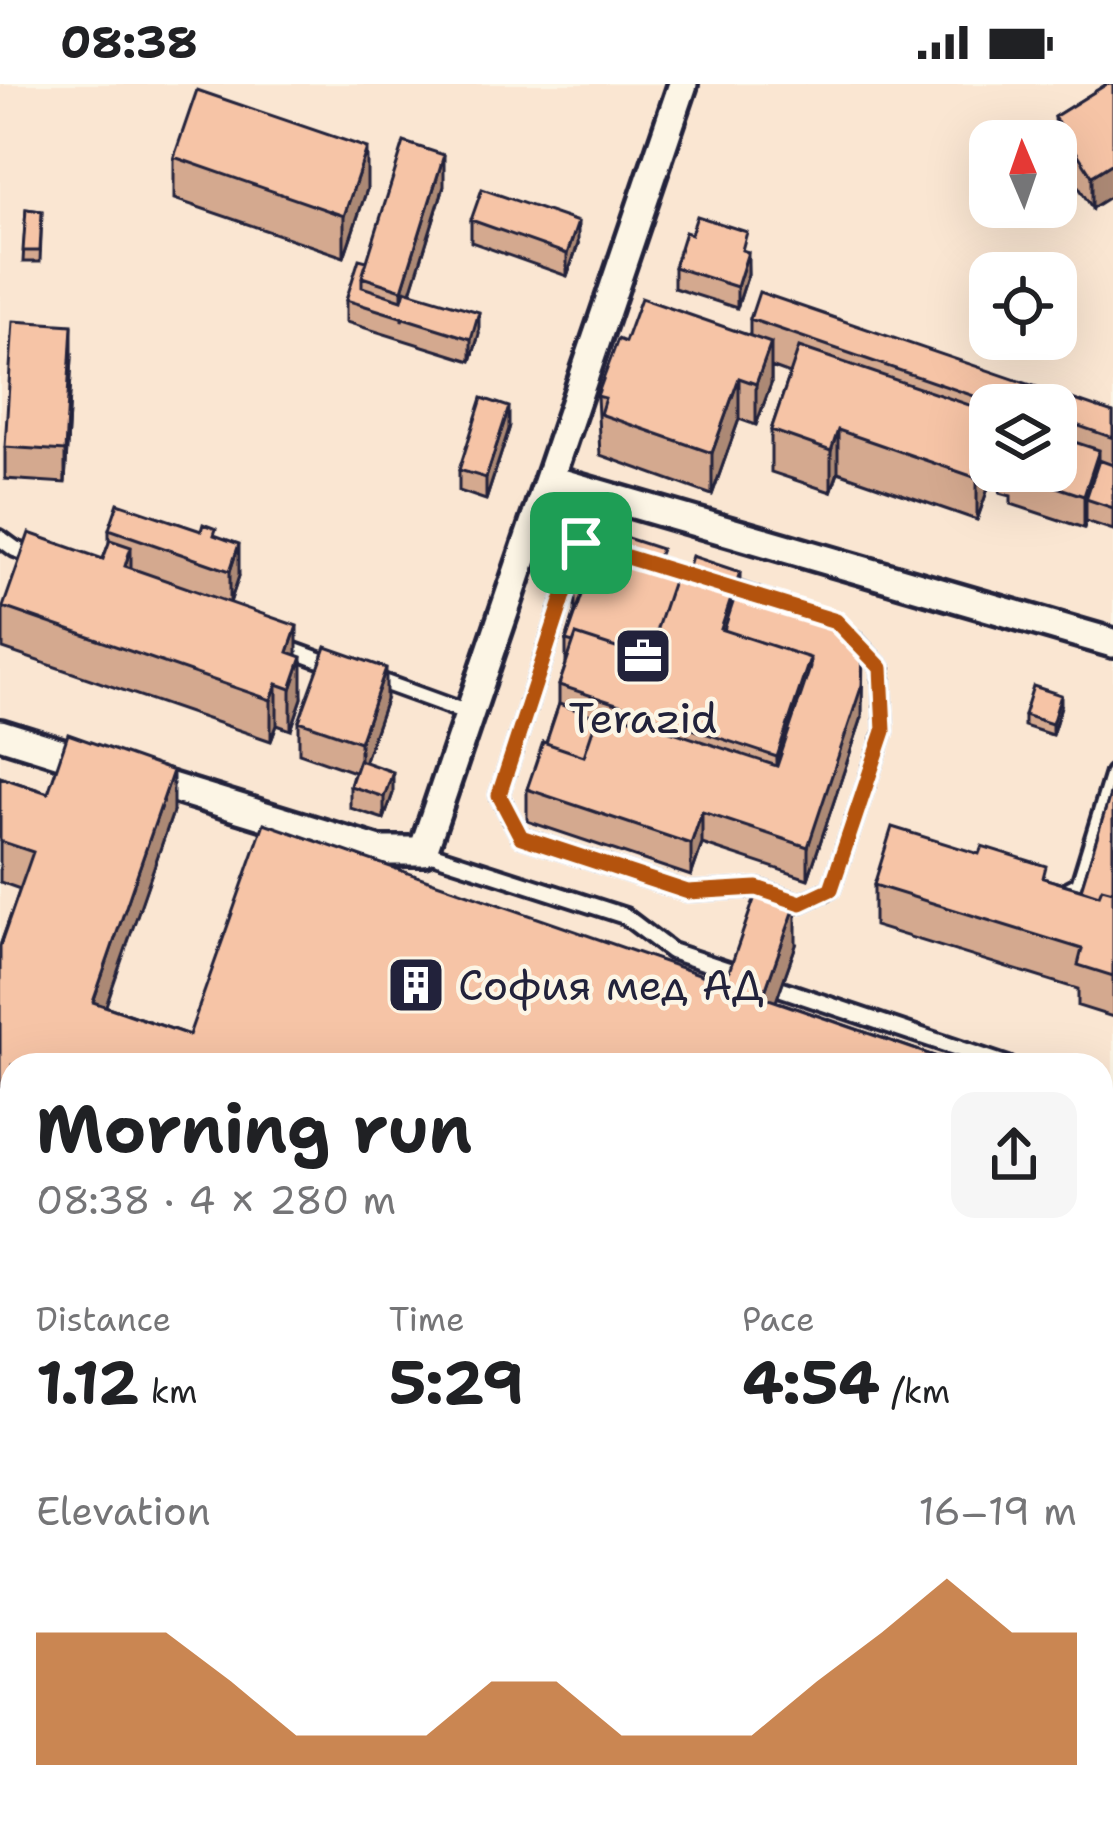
<!DOCTYPE html>
<html lang="en">
<head>
<meta charset="utf-8">
<style>
  body { margin:0; font-family:"Shantell Sans",sans-serif; background:#f6f6f6; color:#202124; height:100vh; display:flex; flex-direction:column; font-size:45px; white-space:nowrap }
  * { box-sizing:border-box; margin:0 }
  p { font-size:39px; color:#757577 }
  .icon { flex:none; width:66px; height:66px; fill:none; stroke:currentColor; stroke-width:2; stroke-linecap:round; stroke-linejoin:round }
  .map { position:relative; flex:1; overflow:hidden }
  .drawer { position:absolute; left:0px; top:969px; width:1113px; height:771px; display:flex; flex-direction:column; background:#fff; border-radius:36px 36px 0 0; box-shadow:0 12px 48px #0002 }
  .drawer>* { flex:none }
  .needle { width:78px; rotate:358deg }
  .controls { position:absolute; left:969px; top:36px; display:grid; gap:24px }
  .controls a { display:grid; place-items:center; width:108px; height:108px; border-radius:24px; background:#fff; box-shadow:0 12px 48px #0002; font-size:60px }
  .pin { position:absolute; display:grid; place-items:center; width:102px; height:102px; color:#fff; margin:-51px; border-radius:24px; box-shadow:0 6px 18px #0006 }
  .round { display:grid; place-items:center; flex:none; width:126px; height:126px; border-radius:24px; background:#f6f6f6 }
  .headline { display:flex; align-items:center; justify-content:space-between; height:204px; padding:0 36px }
  h1 { font-size:66px; font-weight:700; line-height:90px }
  .figures { display:grid; grid-template-columns:repeat(3,1fr); gap:18px; height:204px; padding:12px 36px }
  .figures div { display:grid; align-content:center }
  .figures b { font-size:60px; font-weight:700 }
  .figures small { font-size:33px; font-weight:400 }
  .figures p { font-size:33px }
  .chart { height:336px; padding:24px 36px }
  .chart p { display:flex; justify-content:space-between }
  .chart svg { width:100%; height:216px; margin-top:12px; fill:#b45309; opacity:.7 }
  .status { display:flex; justify-content:space-between; align-items:center; height:84px; padding:0 60px; background:#fff; direction:ltr }
  .status svg { height:33px; fill:currentColor }
  .map>svg:first-child { display:block }
  .built { fill:#fae6d2; fill-rule:evenodd }
  .lines { fill:none; stroke-linecap:round; stroke-linejoin:round }
  .service-casing { stroke:#22223b; stroke-width:22 }
  .minor-casing { stroke:#22223b; stroke-width:36 }
  .service { stroke:#fcf5e5; stroke-width:14 }
  .minor { stroke:#fcf5e5; stroke-width:27 }
  .wall { fill:#d4a98f; stroke:#22223b; stroke-width:3 }
  .shaded-wall { fill:#ac8974; stroke:#22223b; stroke-width:3 }
  .building { fill:#f6c4a6; stroke:#22223b; stroke-width:3 }
  .route-casing { stroke:#fff; stroke-width:24 }
  .route { stroke:#b45309; stroke-width:15 }
  .labels { text-anchor:middle; stroke-width:9; stroke-linejoin:round; paint-order:stroke }
  .poi-label { font-size:42px; fill:#22223b; stroke:#fcf5e5 }
</style>
</head>
<body>
<div class="status"><b>08:38</b><svg viewBox="0 0 49 12"><path d="M0 12V9h3v3zM5 12V6h3v6zM10 12V3h3v9zM15 12V0h3v12zM26 1h20v11H26zM47 4h2v5h-2z"/></svg></div>
<div class="map">
<svg width="1113" height="1739" viewBox="0 0 1113 1739">
  <rect width="100%" height="100%" fill="#fcf5e5"/>
  <filter id="ink" filterUnits="userSpaceOnUse"><feTurbulence type="fractalNoise" baseFrequency=".00833" numOctaves="2"/><feDisplacementMap in="SourceGraphic" scale="24" xChannelSelector="R" yChannelSelector="G"/><feConvolveMatrix kernelMatrix="1 2 1 2 8 2 1 2 1" color-interpolation-filters="sRGB"/></filter>
  <g filter="url(#ink)">
    <path class="built" d="M0,0H1113V1739H0ZM990,57H1056V123H990ZM990,189H1056V255H990ZM990,321H1056V387H990ZM12,981H1101V1728H12Z"/>
    <g class="lines">
      <g class="service-casing">
        <path id="service" d="M551,397L581,459L608,468
          M0,454L15,465L39,473
          M581,459L499,711L521,753L688,808L757,804L801,819L831,805L884,647L881,584L853,554
          M284,563L336,582
          M369,593L471,630
          M423,767L625,832L671,867L740,890
          M1058,811L1079,800L1113,689
          M782,905L1008,981
          M1101,1012L1113,1016"/>
      </g>
      <g class="minor-casing">
        <path id="minor" d="M551,396L1113,559
          M0,650L96,680
          M138,693L379,767H423L683,0"/>
      </g>
      <use href="#service" class="service"/>
      <use href="#minor" class="minor"/>
    </g>
    <path class="wall" d="M1107,0L1092,124L1056,67L1054,33Z
      M174,73L367,105L344,173L174,115Z
      M444,102L411,207L479,250L471,277L346,238V216L367,177Z
      M26,125L42,127L40,178H23Z
      M471,136L578,160L567,192L471,158Z
      M747,168L748,190L737,224L674,204V183Z
      M750,235L1113,329V446L1086,437L1084,444L1011,420V412L1000,409V387H1056V321H990V387H994L977,436L838,388L831,408L771,388V346L790,290L771,283V300L756,341L739,335L712,411L600,371L597,312L625,258L750,252Z
      M72,273L65,399L5,395V363Z
      M509,345L486,416L459,407V386Z
      M109,445L216,452L239,492L230,518L297,571L302,614L291,646L277,641L271,657L3,565V523L103,475L109,459Z
      M615,459L661,474L682,490L740,497L862,633L808,795L702,760L691,792L527,737V705L546,659L559,620V601L566,580V557L575,527V495L577,493V486L587,477V472L590,469V463Z
      M386,616L364,678L393,709L384,735L350,724V702L354,688L299,669V637Z
      M1061,622L1052,651L1024,642V631Z
      M0,693L48,709L173,728L105,922L189,951L725,899L796,861L776,917L960,981H12V1363L0,1359V862L20,805L0,798Z
      M1113,701V933L1078,922V905L874,842V801L1046,795L1081,805Z
      M12,1463V1728H1101L1113,1739H0V1497Z"/>
    <path class="shaded-wall" d="M367,64V105L344,173V132Z
      M444,71V102L402,237V206Z
      M1113,79V111L1092,124V92Z
      M578,138V160L567,192V170Z
      M748,168V190L737,224V203Z
      M479,228V250L471,277V255Z
      M72,241V273L65,399V367Z
      M771,259V300L756,341V300Z
      M739,294V335L712,411V369Z
      M509,323V345L486,416V394Z
      M838,346V388L831,408V367Z
      M990,357V387H994L977,436V394Z
      M1099,366V398L1086,415V437L1084,444V412Z
      M239,460V492L230,519V487Z
      M131,463V504L125,482Z
      M740,488V529L731,558L721,545Z
      M297,542V583L288,568Z
      M863,562L862,633L808,795V763Z
      M302,573V614L291,646V605Z
      M810,574V616L777,714V673Z
      M386,584V616L360,690V658Z
      M277,600V641L271,657V616Z
      M1061,611V622L1052,651V640Z
      M173,687V728L93,959V918Z
      M393,688V709L384,735V713Z
      M702,728V760L691,792V760Z
      M796,820V861L763,954V913Z"/>
    <path class="building" d="M1107,0H1113V79L1092,92L1054,33Z
      M197,6L367,64L344,132L174,73Z
      M404,58L444,71L402,206L362,193Z
      M482,105L578,138L567,170L471,136Z
      M26,125L42,127L40,167H23Z
      M697,132L747,148L742,166L748,168L737,203L674,183L685,148L691,150Z
      M359,175L367,177L362,193V203L402,216L405,206L479,228L471,255L346,216Z
      M759,208L1113,329V354L1056,334V321H1019L1007,317L1005,321H1000L750,235Z
      M641,214L771,259L756,300L739,294L712,369L600,330L605,314L597,312L618,255L625,258Z
      M13,237L72,241L65,367L5,363Z
      M799,263L990,328V357L977,394L838,346L831,367L771,346Z
      M482,314L509,323L486,394L459,386Z
      M1056,352L1099,366L1084,412L1011,388L1056,387Z
      M1099,376L1113,381V424L1086,415Z
      M118,419L201,447L203,440L216,445L214,451L239,460L230,487L109,445Z
      M29,449L103,475L110,456L131,463L125,482L297,542L288,568L302,573L291,605L277,600L271,616L3,523Z
      M618,451L661,465L658,473L682,481L679,489L676,488L647,574L576,551L573,559L566,557L584,505L575,495L581,490L577,486L589,475L587,472L594,466L590,463L603,452L615,459Z
      M692,472L740,488L721,545L810,574L777,673L559,601L576,551L647,574L676,488L686,491Z
      M740,497L829,527L863,562L862,601L808,763L702,728L691,760L527,705L543,658L584,672L600,624L777,682L810,584V574L724,546Z
      M326,563L386,584L360,658L299,637Z
      M1033,602L1061,611L1052,640L1024,631Z
      M559,620L597,633L584,672L546,659Z
      M68,650L173,687L93,918L189,951L264,739L725,899L757,807L796,820L763,913L960,981H96L85,977L84,981H12V1131L6,1148L12,1150V1219L0,1215V862L33,768L0,757V693L48,709Z
      M359,676L393,688L384,713L350,702Z
      M1113,701V807L1102,804L1099,811L1081,805Z
      M892,743L979,770L982,762L1046,782L1043,794L1099,811L1102,804L1113,807V892L1078,881L1082,865L874,801Z
      M1101,1030L1113,1034V1739H56L24,1728H1101Z
      M0,1249L12,1253V1331L0,1327Z
      M12,1463V1724L0,1720V1497Z"/>
  </g>
  <g class="lines" filter="url(#ink)">
    <g class="route-casing">
      <path id="route" d="M581,459L836,537L881,584L884,647L831,805L801,819L757,804L688,808L521,753L499,711Z"/>
    </g>
    <use href="#route" class="route"/>
  </g>
  <defs>
    <g id="office-square" transform="scale(3)"><rect x="-9" y="-9" width="18" height="18" rx="4" fill="#22223b" stroke="#fcf5e5"/><path d="M-6-3h4V-5.5h4V-3h4V5H-6ZM-1-4.5V-3h2v-1.5ZM-6 0V1H6V0Z" fill="#fff"/></g>
    <g id="building-square" transform="scale(3)"><rect x="-9" y="-9" width="18" height="18" rx="4" fill="#22223b" stroke="#fcf5e5"/><path d="M-4-6H4V6H1V3H-1V6H-4ZM-2.5-4.3h1.7v1.8h-1.7ZM.8-4.3h1.7v1.8H.8ZM-2.5-1h1.7V.8h-1.7ZM.8-1h1.7V.8H.8Z" fill="#fff"/></g>
  </defs>
  <g fill-rule="evenodd">
    <use href="#office-square" x="643" y="572"/>
    <use href="#building-square" x="416" y="901"/>
  </g>
  <g class="labels">
    <g class="poi-label">
      <text x="643" y="649">Terazid</text>
      <text x="458" y="916" text-anchor="start">София мед АД</text>
    </g>
  </g>
</svg>
<div class="controls">
<a><svg class="needle" viewBox="-14 -14 28 28"><path d="M0-13l5 13h-10z" fill="#e53935"/><path d="M0 13l5-13h-10z" fill="#757577"/></svg></a>
<a><svg class="icon" aria-label="locate" viewBox="0 0 24 24"><circle cx="12" cy="12" r="6"/><path d="M12 2v4M12 18v4M2 12h4M18 12h4"/></svg></a>
<a><svg class="icon" aria-label="layers" viewBox="0 0 24 24"><path d="M12 4l9 5-9 5-9-5zM3 14l9 5 9-5"/></svg></a>
</div>
<div class="pin" style="left:581px;top:459px;background:#1e9e55"><svg class="icon" aria-label="arrive" viewBox="0 0 24 24"><path d="M6 21V4h12l-3 4 3 4H6"/></svg></div>
<section class="drawer">
<div class="headline"><div><h1>Morning run</h1><p>08:38 · 4 × 280 m</p></div><a class="round"><svg class="icon" aria-label="share" viewBox="0 0 24 24"><path d="M12 15V3M7 8l5-5 5 5M5 13v7h14v-7"/></svg></a></div>
<div class="figures">
<div><p>Distance</p><b>1.12<small> km</small></b></div>
<div><p>Time</p><b>5:29</b></div>
<div><p>Pace</p><b>4:54<small> /km</small></b></div>
</div>
<div class="chart"><p><span>Elevation</span>16–19 m</p>
<svg viewBox="0 0 160 44" preserveAspectRatio="none"><path d="M0 44V17L10 17L20 17L30 27L40 38L50 38L60 38L70 27L80 27L90 38L100 38L110 38L120 27L130 17L140 6L150 17L160 17V44z"/></svg>
</div>
</section>
</div>
</body>
</html>
